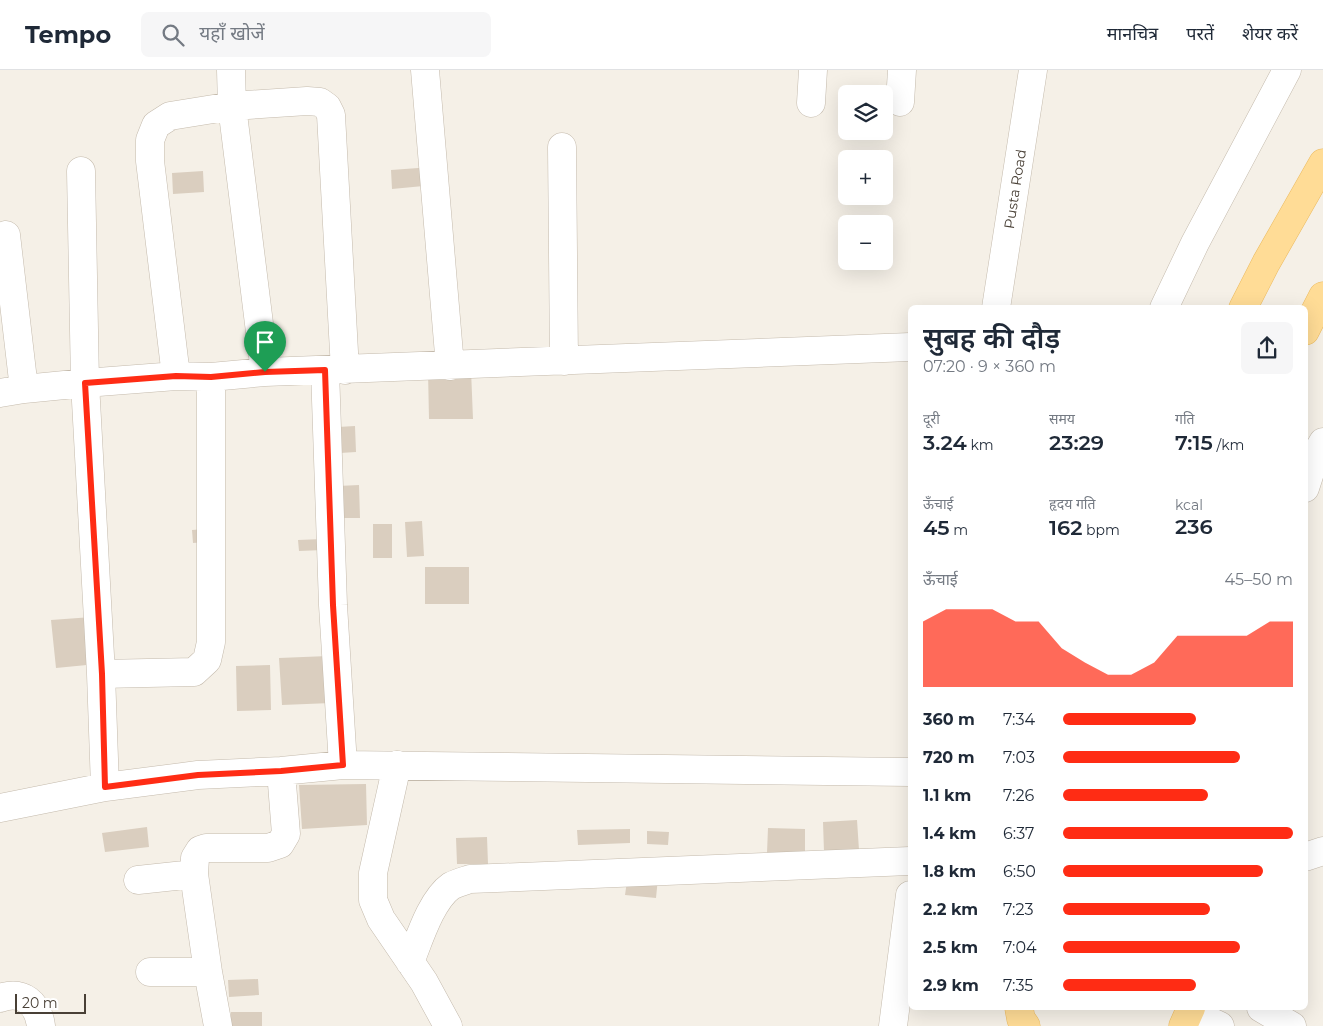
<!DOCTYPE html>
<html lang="hi">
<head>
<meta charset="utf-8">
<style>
  body { margin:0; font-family:Montserrat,"Noto Sans Devanagari",sans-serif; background:#f6f6f7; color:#1f2937; height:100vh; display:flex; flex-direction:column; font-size:19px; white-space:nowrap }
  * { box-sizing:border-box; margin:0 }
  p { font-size:16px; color:#747a83 }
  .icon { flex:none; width:28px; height:28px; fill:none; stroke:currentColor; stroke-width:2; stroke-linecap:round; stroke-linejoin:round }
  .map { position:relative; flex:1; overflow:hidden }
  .sheet { position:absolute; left:908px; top:235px; width:400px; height:705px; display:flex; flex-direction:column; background:#fff; border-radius:8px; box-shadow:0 5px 20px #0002 }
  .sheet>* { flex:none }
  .fabs { position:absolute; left:838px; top:15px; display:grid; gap:10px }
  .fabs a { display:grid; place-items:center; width:55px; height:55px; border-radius:8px; background:#fff; box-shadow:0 5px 20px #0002; font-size:25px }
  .scale { position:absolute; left:15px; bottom:12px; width:71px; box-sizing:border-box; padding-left:5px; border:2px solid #494036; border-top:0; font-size:14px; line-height:18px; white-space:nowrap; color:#494036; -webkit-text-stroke:4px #fff; paint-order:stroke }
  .pin { position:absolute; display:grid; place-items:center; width:42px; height:42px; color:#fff; margin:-51px -21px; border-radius:50% 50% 50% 0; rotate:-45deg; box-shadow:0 0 5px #0007 }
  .pin .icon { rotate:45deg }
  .round { display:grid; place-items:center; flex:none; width:52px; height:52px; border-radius:8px; background:#f6f6f7 }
  .overview { display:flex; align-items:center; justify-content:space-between; height:85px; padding:0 15px }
  h1 { font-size:28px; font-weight:600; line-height:38px }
  .metrics { display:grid; grid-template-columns:repeat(3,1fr); gap:8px; height:85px; padding:5px 15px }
  .metrics div { display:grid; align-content:center }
  .metrics b { font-size:21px; font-weight:600 }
  .metrics small { font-size:14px; font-weight:400 }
  .metrics p { font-size:14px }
  .chart { height:140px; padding:10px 15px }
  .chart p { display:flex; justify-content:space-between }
  .chart svg { width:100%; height:90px; margin-top:5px; fill:#ff2c14; opacity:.7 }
  ul { padding:0 15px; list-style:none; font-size:16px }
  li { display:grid; grid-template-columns:80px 60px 1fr; align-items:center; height:38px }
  li i { height:12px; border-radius:6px; background:#ff2c14 }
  header { display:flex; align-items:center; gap:30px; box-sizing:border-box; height:70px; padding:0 25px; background:#fff; border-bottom:1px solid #e0e1e3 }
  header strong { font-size:24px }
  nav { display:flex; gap:28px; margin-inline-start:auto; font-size:18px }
  .search { width:350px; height:45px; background:#f6f6f7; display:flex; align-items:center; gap:12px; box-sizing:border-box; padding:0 18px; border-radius:8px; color:#747a83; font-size:19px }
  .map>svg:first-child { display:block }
  .building { fill:#dacebf }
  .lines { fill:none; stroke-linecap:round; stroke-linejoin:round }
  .minor-casing { stroke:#c4baac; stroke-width:29 }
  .major-casing { stroke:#ebba5f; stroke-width:29 }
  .minor { stroke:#fff; stroke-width:28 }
  .major { stroke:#ffdc96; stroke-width:28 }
  .route-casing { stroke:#fff; stroke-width:10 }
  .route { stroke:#ff2c14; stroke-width:6 }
  .labels { text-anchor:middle; stroke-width:4; stroke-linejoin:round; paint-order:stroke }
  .street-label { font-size:14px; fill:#494036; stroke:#fff }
</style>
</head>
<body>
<header>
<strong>Tempo</strong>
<div class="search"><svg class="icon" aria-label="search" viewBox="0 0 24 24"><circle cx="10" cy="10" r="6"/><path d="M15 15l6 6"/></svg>यहाँ खोजें</div>
<nav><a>मानचित्र</a><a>परतें</a><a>शेयर करें</a></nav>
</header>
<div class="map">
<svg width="1323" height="956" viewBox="0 0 1323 956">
  <rect width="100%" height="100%" fill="#f5f0e7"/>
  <path class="building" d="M432,97L434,115L392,119L391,100Z
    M203,101L204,122L173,124L172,103Z
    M471,300L473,349H429L428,301Z
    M355,356L356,382L340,383L338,357Z
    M359,415L360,448H339L338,416Z
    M422,451L424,486L407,487L405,452Z
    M373,454H392V488H373Z
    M205,459L206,472L193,473L192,460Z
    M323,469V480L299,481L298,470Z
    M425,497H469V534H425Z
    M92,547L97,594L56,598L51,550Z
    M328,586L331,633L282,635L279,588Z
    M270,595L271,640L237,641L236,596Z
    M366,714L367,755L302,759L299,715Z
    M857,750L859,780L824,782L823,752Z
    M147,757L149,777L105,782L102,763Z
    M768,758L805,759V784L767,783Z
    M630,759V773L578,775L577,760Z
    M647,761L669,762L668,775L647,774Z
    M487,767L488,794H457L456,768Z
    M628,804L658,808L656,828L625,825Z
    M258,909L259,925L229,927L228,910Z
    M231,942H262V956H231Z"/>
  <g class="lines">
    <g class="minor-casing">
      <path id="minor" d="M231,0L232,36L265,302
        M425,0L450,296
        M900,32L902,0
        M811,33L813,0
        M562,77L564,291
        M81,101L85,313L101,604L105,717
        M6,165L24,319
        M996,238L1033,0
        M1164,238L1195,173L1287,0
        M325,300L333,535L343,695
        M176,306L150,91V70L156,55L170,46L232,36L307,31L320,32L327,37L331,45L345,300
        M0,323L24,319L85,313L176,306L211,307L265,302L910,277
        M1305,418L1316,384L1323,372
        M101,604L194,602L207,590L211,572V307
        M397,695L373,803V830L381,849L424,912L448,956
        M0,738L105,717L198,705L281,701L343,695L910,702
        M1305,787L1323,781
        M138,810L194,804
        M410,892C419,870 431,830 451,816C457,813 464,811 470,809L910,791
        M150,902H208
        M0,928C23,920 38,933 41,956
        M1261,938L1292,956
        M1190,942L1220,956
        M218,956L208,902L194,804L195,788L200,780L206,778H268L280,774L286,764L281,701
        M893,956L910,825"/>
    </g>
    <g class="major-casing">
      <path id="major" d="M1243,238L1266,193L1323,93
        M1305,261L1323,226
        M1019,938L1021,949L1026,956
        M1183,956L1191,938"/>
    </g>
    <use href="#minor" class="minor"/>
    <use href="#major" class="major"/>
  </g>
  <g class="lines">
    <g class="route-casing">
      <path id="route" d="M325,300L333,535L343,695L281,701L198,705L105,717L102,604L85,313L176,306L211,307L265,302Z"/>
    </g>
    <use href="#route" class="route"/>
  </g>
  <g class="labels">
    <g class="street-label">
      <text transform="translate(1015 119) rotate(-81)" y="5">Pusta Road</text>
    </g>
  </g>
</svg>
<div class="fabs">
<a><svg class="icon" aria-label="layers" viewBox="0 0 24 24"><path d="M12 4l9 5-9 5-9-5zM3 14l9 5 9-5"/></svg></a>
<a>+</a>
<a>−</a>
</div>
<div class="scale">20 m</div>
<div class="pin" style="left:265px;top:302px;background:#1e9e55"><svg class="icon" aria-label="arrive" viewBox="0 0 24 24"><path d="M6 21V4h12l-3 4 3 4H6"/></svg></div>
<section class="sheet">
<div class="overview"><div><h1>सुबह की दौड़</h1><p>07:20 · 9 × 360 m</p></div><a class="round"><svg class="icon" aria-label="share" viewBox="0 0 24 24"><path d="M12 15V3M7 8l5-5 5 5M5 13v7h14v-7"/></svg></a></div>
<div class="metrics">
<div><p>दूरी</p><b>3.24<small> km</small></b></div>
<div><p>समय</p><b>23:29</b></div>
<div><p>गति</p><b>7:15<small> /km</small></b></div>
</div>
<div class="metrics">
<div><p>ऊँचाई</p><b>45<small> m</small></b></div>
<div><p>हृदय गति</p><b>162<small> bpm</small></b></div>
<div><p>kcal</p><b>236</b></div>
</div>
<div class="chart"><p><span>ऊँचाई</span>45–50 m</p>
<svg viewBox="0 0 160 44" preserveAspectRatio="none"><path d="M0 44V12L10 6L20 6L30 6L40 12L50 12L60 25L70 32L80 38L90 38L100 32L110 19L120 19L130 19L140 19L150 12L160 12V44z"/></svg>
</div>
<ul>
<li><b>360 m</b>7:34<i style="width:58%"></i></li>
<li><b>720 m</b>7:03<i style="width:77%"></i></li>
<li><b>1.1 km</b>7:26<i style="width:63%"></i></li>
<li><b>1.4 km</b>6:37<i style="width:100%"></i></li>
<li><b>1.8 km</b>6:50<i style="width:87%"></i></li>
<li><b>2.2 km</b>7:23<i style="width:64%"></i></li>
<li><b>2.5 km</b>7:04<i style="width:77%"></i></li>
<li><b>2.9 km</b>7:35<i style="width:58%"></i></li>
</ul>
</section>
</div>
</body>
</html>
